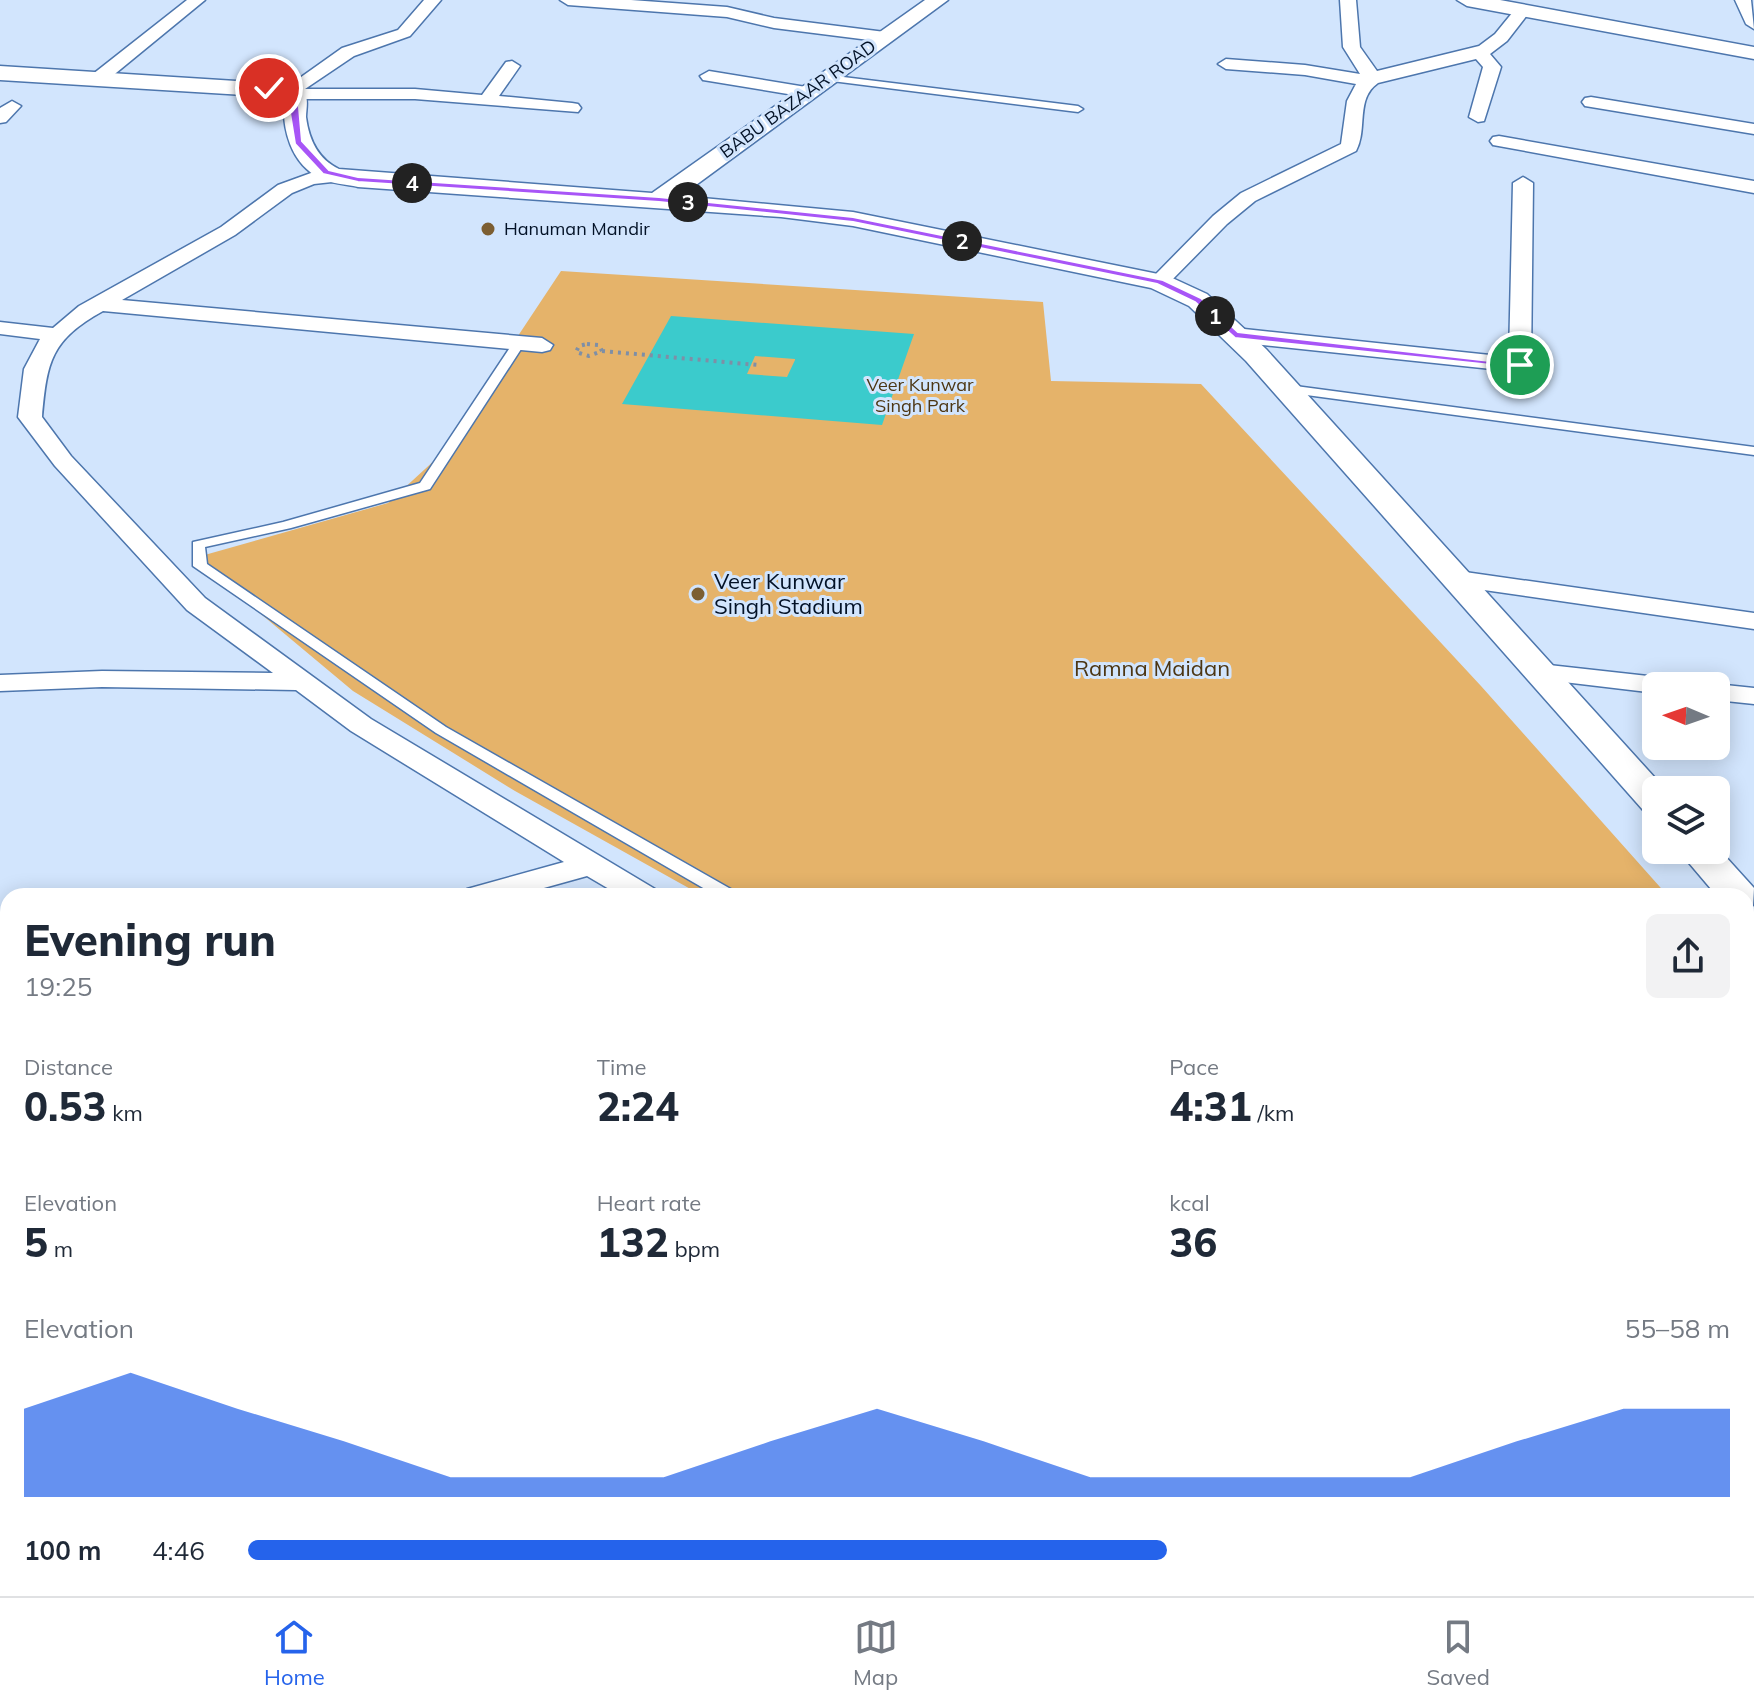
<!DOCTYPE html>
<html lang="en">
<head>
<meta charset="utf-8">
<style>
  body { margin:0; font-family:Mulish,sans-serif; background:#f2f2f3; color:#1f2937; height:100vh; display:flex; flex-direction:column; font-size:30px; white-space:nowrap }
  * { box-sizing:border-box; margin:0 }
  p { font-size:26px; color:#747a83 }
  .icon { flex:none; width:44px; height:44px; fill:none; stroke:currentColor; stroke-width:2; stroke-linecap:round; stroke-linejoin:round }
  .map { position:relative; flex:1; overflow:hidden }
  .drawer { position:absolute; left:0px; top:888px; width:1754px; height:708px; display:flex; flex-direction:column; background:#fff; border-radius:24px 24px 0 0; box-shadow:0 4px 20px #0003 }
  .drawer>* { flex:none }
  .needle { width:52px; rotate:272deg }
  .fabs { position:absolute; left:1642px; top:672px; display:grid; gap:16px }
  .fabs a { display:grid; place-items:center; width:88px; height:88px; border-radius:12px; background:#fff; box-shadow:0 4px 20px #0003; font-size:40px }
  .pin { position:absolute; display:grid; place-items:center; width:68px; height:68px; color:#fff; margin:-34px; border:4px solid #fff; border-radius:50%; box-shadow:0 2px 8px #0007 }
  .km { position:absolute; width:40px; height:40px; margin:-20px; border-radius:50%; background:#222; color:#fff; font-size:22px; line-height:40px; text-align:center }
  .round { display:grid; place-items:center; flex:none; width:84px; height:84px; border-radius:12px; background:#f2f2f3 }
  .head { display:flex; align-items:center; justify-content:space-between; height:136px; padding:0 24px }
  h1 { font-size:44px; font-weight:800; line-height:60px }
  .stats { display:grid; grid-template-columns:repeat(3,1fr); gap:12px; height:136px; padding:8px 24px }
  .stats div { display:grid; align-content:center }
  .stats b { font-size:40px; font-weight:800 }
  .stats small { font-size:22px; font-weight:400 }
  .stats p { font-size:22px }
  .chart { height:224px; padding:16px 24px }
  .chart p { display:flex; justify-content:space-between }
  .chart svg { width:100%; height:144px; margin-top:8px; fill:#2563eb; opacity:.7 }
  ul { padding:0 24px; list-style:none; font-size:26px }
  li { display:grid; grid-template-columns:128px 96px 1fr; align-items:center; height:60px }
  li i { height:20px; border-radius:10px; background:#2563eb }
  .tabs { display:flex; justify-content:space-around; align-items:center; height:112px; border-top:2px solid #e0e1e3; background:#fff; font-size:22px; color:#747a83 }
  .tabs a { display:grid; justify-items:center; gap:4px }
  .tabs .selected { color:#2563eb }
  .map>svg:first-child { display:block }
  .green { fill:#e5b36a }
  .water { fill:#3bcbcc; fill-rule:evenodd }
  .lines { fill:none; stroke-linecap:round; stroke-linejoin:round }
  .service-casing { stroke:#4d76ad; stroke-width:3 }
  .minor-casing { stroke:#4d76ad; stroke-width:3 }
  .tertiary-casing { stroke:#4d76ad; stroke-width:3 }
  .path { stroke:#7e8fa6; stroke-width:4; stroke-dasharray:3 5; stroke-linecap:butt }
  .service { fill:#fff; fill-rule:evenodd }
  .minor { fill:#fff; fill-rule:evenodd }
  .tertiary { fill:#fff; fill-rule:evenodd }
  .route { fill:#a855f7; stroke:#fff; stroke-width:2 }
  .poi-dot { fill:#7c5e32; stroke:#d2e5fd; stroke-width:3 }
  .labels { text-anchor:middle; stroke-width:6; stroke-linejoin:round; paint-order:stroke }
  .far-street-label { font-size:18px; fill:#031227; stroke:#d2e5fd }
  .far-poi-label { font-size:18px; fill:#031227; stroke:#d2e5fd; text-anchor:start }
  .far-park-label { font-size:18px; fill:#4c3613; stroke:#d2e5fd }
  .poi-label { font-size:22px; fill:#031227; stroke:#d2e5fd; text-anchor:start }
  .park-label { font-size:22px; fill:#4c3613; stroke:#d2e5fd }
</style>
</head>
<body>
<div class="map">
<svg width="1754" height="1596" viewBox="0 0 1754 1596">
  <rect width="100%" height="100%" fill="#d2e5fd"/>
  <path class="green" d="M561,271L1043,302L1051,381L1201,384L1481,686L1668,896H703L515,791L353,691L194,558L388,503L437,458Z
    M1746,1023L1754,1036V1457L1746,1452Z"/>
  <path class="water" d="M671,316L914,334L882,425L622,404ZM755,356L795,359V360L787,377L747,374Z
    M8,1134V1588H954V1596H0V1148Z"/>
  <g class="lines">
    <g class="service-casing">
      <path id="service" d="M827,75L1078,106L1083,109L1078,112L824,80V76Z
        M519,339L525,343L430,489L291,528L205,547L207,564L446,727L736,892L738,896H717L436,733L193,566V542L283,522L420,483L513,343Z
        M1288,385L1754,447V455L1284,392V386Z"/>
    </g>
    <g class="minor-casing">
      <path id="minor" d="M187,0H205L105,82H93L90,78L93,74Z
        M424,0H441L410,36L354,56L305,89H415L482,95L506,62L512,61L520,66L499,96L572,103L578,104L581,108L578,112L415,99H293L280,92L342,48L398,30Z
        M560,0H631L727,7L774,18L885,32L893,37L885,42L774,28L727,17L568,5Z
        M1340,0H1356L1360,47L1377,71L1479,46L1495,34L1517,7L1523,5L1531,10L1507,41L1490,54L1501,67L1484,121L1478,122L1469,117L1483,67L1476,59L1378,83C1355,99 1368,129 1356,151L1255,201L1227,224L1166,286H1152L1149,282L1152,278L1213,216L1241,193L1341,144L1347,101L1356,84L1305,75L1226,69L1218,64L1226,59L1305,65L1360,74L1343,47Z
        M1735,0H1751L1754,29L1746,24Z
        M709,71L806,87L815,92L806,97L703,80L700,76Z
        M1591,97L1754,124V134L1585,106L1582,102L1585,98Z
        M12,101L21,106L6,122L0,123V108Z
        M1499,136L1754,181V193L1493,145L1490,141L1493,137Z
        M343,170L352,176L350,180L314,184L292,193L235,235L122,300L542,338L553,345L550,350L542,352L103,311C51,340 47,361 42,417L71,456L205,598L371,719L655,889L660,896H621L587,876L515,896H462L467,889L564,862L351,731L296,690L102,687L0,691V675L102,671L273,673L187,610L55,466L18,417L24,369L40,339L0,334V322L53,328L79,306L221,227L278,185L311,173Z
        M1523,177L1533,183L1531,365L1528,370L1520,372L1235,342L1224,335L1235,328L1509,357L1513,183Z
        M1458,571L1754,613V629L1449,585L1445,579L1449,573Z
        M1540,664L1666,678L1676,680L1680,686H1656V693L1530,678L1526,672L1530,666Z
        M1716,684L1754,688V704L1716,700V686H1706Z
        M8,960V982L0,983V961Z
        M1746,1508L1754,1511V1551L1746,1548Z"/>
    </g>
    <g class="tertiary-casing">
      <path id="tertiary" d="M925,0H948L681,196L853,212L1168,276L1207,294L1266,349L1666,790H1656V814L1643,810L1246,361L1189,306L1151,288L853,226L781,217L358,187C346,184 331,184 320,178C291,164 282,129 284,100L278,97L0,80V66L284,84C291,86 303,89 306,97C308,102 306,111 306,117C309,140 318,159 339,169L652,193Z
        M1457,0H1500L1754,47V59L1467,6Z
        M1716,846L1754,888L1753,905L1746,907V896H1717L1678,850H1716Z"/>
    </g>
    <path class="path" d="M587,344L599,345L602,351L589,356L576,352L579,346Z
      M602,351L758,365"/>
    <use href="#service" class="service"/>
    <use href="#minor" class="minor"/>
    <use href="#tertiary" class="tertiary"/>
  </g>
  <path class="route" d="M269,86L291,90L298,96L302,141L329,170L358,177L659,197L853,217L1163,280L1201,298L1238,332L1525,365L1520,368L1235,338L1195,302L1157,284L853,222L659,202L358,182L323,174L295,144L290,113L291,98L267,90Z"/>
  <g class="poi-dot">
    <circle cx="488" cy="229" r="8"/>
    <circle cx="698" cy="594" r="8"/>
  </g>
  <g class="labels">
    <g class="far-street-label">
      <text transform="translate(798 99) rotate(-36)" y="6">BABU BAZAAR ROAD</text>
    </g>
    <g class="far-poi-label">
      <text x="504" y="235">Hanuman Mandir</text>
    </g>
    <g class="far-park-label">
      <text x="920" y="391">Veer Kunwar<tspan x="920" dy="21">Singh Park</tspan></text>
    </g>
    <g class="poi-label">
      <text x="714" y="589">Veer Kunwar<tspan x="714" dy="25">Singh Stadium</tspan></text>
    </g>
    <g class="park-label">
      <text x="1152" y="676">Ramna Maidan</text>
    </g>
  </g>
</svg>
<div class="fabs">
<a><svg class="needle" viewBox="-14 -14 28 28"><path d="M0-13l5 13h-10z" fill="#e53935"/><path d="M0 13l5-13h-10z" fill="#747a83"/></svg></a>
<a><svg class="icon" aria-label="layers" viewBox="0 0 24 24"><path d="M12 4l9 5-9 5-9-5zM3 14l9 5 9-5"/></svg></a>
</div>
<div class="pin" style="left:1520px;top:365px;background:#1e9e55"><svg class="icon" aria-label="arrive" viewBox="0 0 24 24"><path d="M6 21V4h12l-3 4 3 4H6"/></svg></div>
<div class="pin" style="left:269px;top:88px;background:#d93025"><svg class="icon" aria-label="check" viewBox="0 0 24 24"><path d="M5 12l5 5 9-10"/></svg></div>
<b class="km" style="left:1215px;top:316px">1</b>
<b class="km" style="left:962px;top:241px">2</b>
<b class="km" style="left:688px;top:202px">3</b>
<b class="km" style="left:412px;top:183px">4</b>
<section class="drawer">
<div class="head"><div><h1>Evening run</h1><p>19:25</p></div><a class="round"><svg class="icon" aria-label="share" viewBox="0 0 24 24"><path d="M12 15V3M7 8l5-5 5 5M5 13v7h14v-7"/></svg></a></div>
<div class="stats">
<div><p>Distance</p><b>0.53<small> km</small></b></div>
<div><p>Time</p><b>2:24</b></div>
<div><p>Pace</p><b>4:31<small> /km</small></b></div>
</div>
<div class="stats">
<div><p>Elevation</p><b>5<small> m</small></b></div>
<div><p>Heart rate</p><b>132<small> bpm</small></b></div>
<div><p>kcal</p><b>36</b></div>
</div>
<div class="chart"><p><span>Elevation</span>55–58 m</p>
<svg viewBox="0 0 160 44" preserveAspectRatio="none"><path d="M0 44V17L10 6L20 17L30 27L40 38L50 38L60 38L70 27L80 17L90 27L100 38L110 38L120 38L130 38L140 27L150 17L160 17V44z"/></svg>
</div>
<ul>
<li><b>100 m</b>4:46<i style="width:62%"></i></li>
</ul>
</section>
</div>
<nav class="tabs">
<a class="selected"><svg class="icon" aria-label="home" viewBox="0 0 24 24"><path d="M3 11l9-7 9 7M6 9v11h12V9"/></svg>Home</a>
<a><svg class="icon" aria-label="map" viewBox="0 0 24 24"><path d="M3 6l6-2 6 2 6-2v14l-6 2-6-2-6 2zM9 4v14M15 6v14"/></svg>Map</a>
<a><svg class="icon" aria-label="saved" viewBox="0 0 24 24"><path d="M7 4h10v16l-5-4-5 4z"/></svg>Saved</a>
</nav>
</body>
</html>
